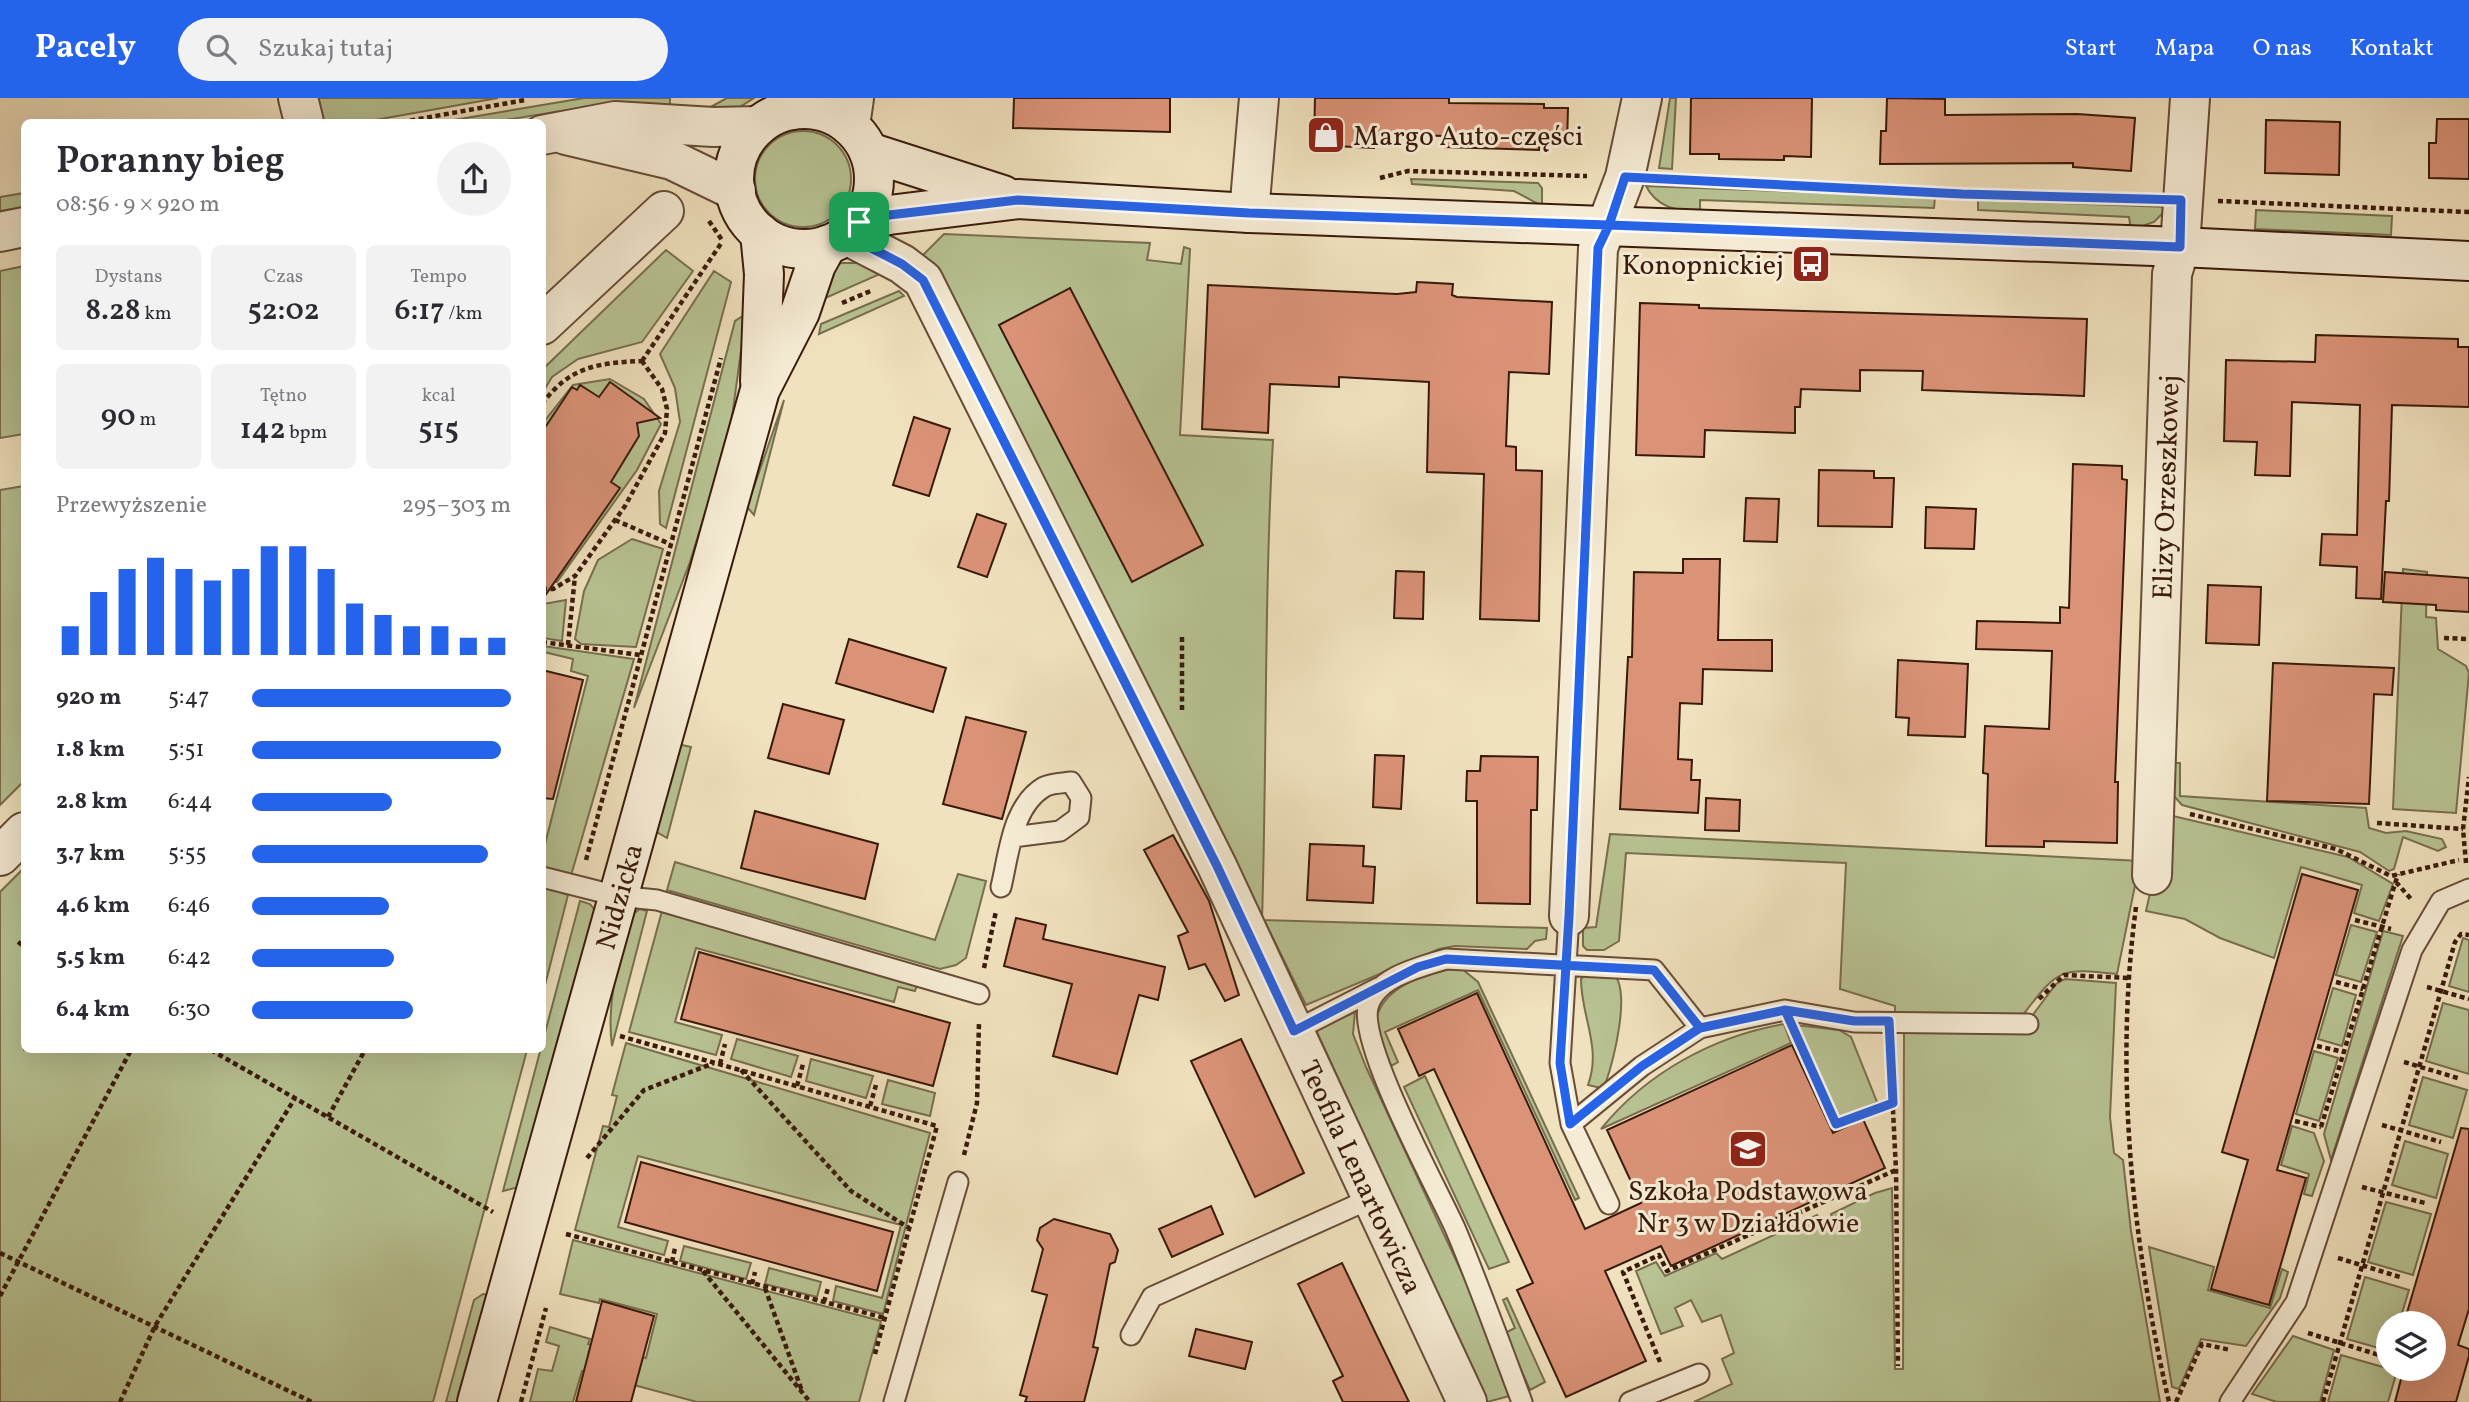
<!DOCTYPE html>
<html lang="pl">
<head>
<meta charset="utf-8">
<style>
  body { margin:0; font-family:Vollkorn,serif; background:#f2f2f3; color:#2b2b33; height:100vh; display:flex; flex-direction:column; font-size:26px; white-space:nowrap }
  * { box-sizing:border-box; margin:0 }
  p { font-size:23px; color:#7c7c81 }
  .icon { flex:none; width:38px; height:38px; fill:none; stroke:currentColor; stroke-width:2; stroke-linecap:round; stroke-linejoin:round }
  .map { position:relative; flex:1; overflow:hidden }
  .drawer { position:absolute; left:21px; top:21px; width:525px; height:934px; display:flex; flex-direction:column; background:#fff; border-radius:10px; box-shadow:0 7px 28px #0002 }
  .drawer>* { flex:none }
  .fabs { position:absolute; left:2376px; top:1213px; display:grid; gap:14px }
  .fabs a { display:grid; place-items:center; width:70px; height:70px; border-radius:50%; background:#fff; box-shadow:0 7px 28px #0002; font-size:35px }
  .pin { position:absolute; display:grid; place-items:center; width:60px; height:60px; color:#fff; margin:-30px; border-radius:14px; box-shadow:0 4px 10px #0006 }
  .round { display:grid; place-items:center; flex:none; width:74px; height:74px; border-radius:37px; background:#f2f2f3 }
  .summary { display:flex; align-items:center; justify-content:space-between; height:119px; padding:0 35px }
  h1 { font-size:38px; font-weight:600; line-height:52px }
  .stats { display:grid; grid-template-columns:repeat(3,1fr); gap:10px; height:119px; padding:7px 35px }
  .stats div { display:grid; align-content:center; border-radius:10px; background:#f2f2f3; text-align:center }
  .stats b { font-size:30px; font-weight:600 }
  .stats small { font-size:19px; font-weight:400 }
  .stats p { font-size:19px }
  .chart { height:196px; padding:14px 35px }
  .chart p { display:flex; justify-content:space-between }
  .chart svg { width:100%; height:126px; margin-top:7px; stroke:#2563eb; stroke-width:6 }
  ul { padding:0 35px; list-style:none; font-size:23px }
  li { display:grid; grid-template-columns:112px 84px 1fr; align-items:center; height:52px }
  li i { height:18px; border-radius:9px; background:#2563eb }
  header { display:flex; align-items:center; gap:42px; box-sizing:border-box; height:98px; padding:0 35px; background:#2563eb; color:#fff }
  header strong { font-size:33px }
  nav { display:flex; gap:38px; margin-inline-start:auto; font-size:24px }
  .search { width:490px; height:63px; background:#f2f2f3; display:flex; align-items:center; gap:18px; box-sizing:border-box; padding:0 24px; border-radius:38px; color:#7c7c81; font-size:26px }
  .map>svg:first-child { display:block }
  .green { fill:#b8c393; stroke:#786e4e; stroke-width:2 }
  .building { fill:#db9378; stroke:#391a0a; stroke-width:2 }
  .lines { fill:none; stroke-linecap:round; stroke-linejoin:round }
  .lane-casing { stroke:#674c37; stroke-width:23 }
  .street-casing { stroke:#674c37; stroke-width:42 }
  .secondary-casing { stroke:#391a0a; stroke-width:42 }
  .path { stroke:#391a0a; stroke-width:4.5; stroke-dasharray:5 3.5; stroke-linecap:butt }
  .lane { stroke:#f6ecd5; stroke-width:19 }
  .street { stroke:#f6ecd5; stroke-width:38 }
  .secondary { stroke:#f6ecd5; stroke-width:38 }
  .route-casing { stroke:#fff; stroke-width:14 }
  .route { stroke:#2563eb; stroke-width:9 }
  .labels { text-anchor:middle; stroke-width:6; stroke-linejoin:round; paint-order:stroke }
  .poi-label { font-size:28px; fill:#391a0a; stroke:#f6ecd5; text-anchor:start }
  .street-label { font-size:28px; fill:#391a0a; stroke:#f6ecd5 }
</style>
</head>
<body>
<header>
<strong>Pacely</strong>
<div class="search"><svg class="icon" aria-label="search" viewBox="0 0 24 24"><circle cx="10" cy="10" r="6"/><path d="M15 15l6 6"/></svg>Szukaj tutaj</div>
<nav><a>Start</a><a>Mapa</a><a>O nas</a><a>Kontakt</a></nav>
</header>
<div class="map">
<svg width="2469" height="1304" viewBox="0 0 2469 1304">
  <rect width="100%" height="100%" fill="#f1e2bf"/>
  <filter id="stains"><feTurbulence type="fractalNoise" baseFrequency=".00286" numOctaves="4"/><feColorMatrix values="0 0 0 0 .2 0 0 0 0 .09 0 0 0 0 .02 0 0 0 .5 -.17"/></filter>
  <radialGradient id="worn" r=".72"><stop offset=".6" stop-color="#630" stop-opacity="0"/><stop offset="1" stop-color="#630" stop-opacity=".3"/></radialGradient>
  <path class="green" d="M315,0H498L364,24H321Z
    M584,0H670V10C608,0 552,16 491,24C475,26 458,24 442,24Z
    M727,0H754L729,16L696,17Z
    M1670,0H1676L1672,71L1659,70Z
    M755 81a48 48 0 1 1 96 0a48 48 0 1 1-96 0Z
    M1411,81L1538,85L1542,90V108L1514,93L1412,86Z
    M1646,88L1935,99L1934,110L1700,102V115C1677,112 1657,110 1646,88Z
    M24,95V109L0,113V99Z
    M1978,102L2169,109L2154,124L2131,132L2129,119L1978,112Z
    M2256,112L2392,118L2391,137L2255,131Z
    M944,136L1150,145L1147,162L1181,166L1184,149L1190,151L1180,337L1273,342C1264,502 1267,662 1262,822L1547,830L1546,841L1535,843L1527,851L1455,848L1439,851L1306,907L1159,609L966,230L919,161Z
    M666,152L693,173L642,244L578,261L552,279L543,294V271Z
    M841,165H863L884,172L880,176L812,206L831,172Z
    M24,168V336L0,340V173Z
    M714,173L731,184L666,430L660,426L659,393L680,324L675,290L660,256Z
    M899,193L904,198L819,236L821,226Z
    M746,216L730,334L690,464L634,610L735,223Z
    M610,281L644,301L661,326L637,372L557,484H543V325L573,287Z
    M784,302L754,417L747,409Z
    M24,388V683L0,707V392Z
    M632,441L663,451L636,549L581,546L575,541L584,493L598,462Z
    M2403,471L2427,474L2426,519L2436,520L2438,551L2466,568L2469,575L2456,715L2393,711Z
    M566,502L562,543L543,540V506Z
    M543,548L634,561L570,781L543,771V754L588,578L571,573L573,561L544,554L543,559Z
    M682,647L691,649L667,740L655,733L675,652Z
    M2174,665H2180V698L2366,710L2369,730L2386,735L2406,733L2442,741L2446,749L2438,753L2403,739L2394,771L2389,773L2360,754L2182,707L2174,698Z
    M2173,718L2348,759L2393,786L2379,823L2354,815L2362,787L2301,769L2274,860L2220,840L2185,821L2146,813L2150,795L2171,756Z
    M1610,736L2140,763L2117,876C2058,869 2058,872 2022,918L1895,919V908L1840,891L1846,765L1626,755L1619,843L1604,852H1587L1583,848V830L1596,829Z
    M675,764L935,842L958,776L986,783L966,860L956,867L940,871L667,792Z
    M24,770V952H527L433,1304H0V794Z
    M543,788L568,797L543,895Z
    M580,803L590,806L595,812L519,1089L503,1093Z
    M640,811L647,813L612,948C606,903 619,862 630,818Z
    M662,813L917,887L915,893L898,889L894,904L696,850L675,924L722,937L716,957L629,934Z
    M2351,827L2377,834L2361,884L2336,877Z
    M2383,833L2403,838L2331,1062L2324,1036Z
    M2463,840L2469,842V894L2449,888Z
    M1461,870L1478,884L1579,1100L1575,1102L1478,892L1385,934L1398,964L1391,968C1386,956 1376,941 1376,927C1377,889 1430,873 1461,870Z
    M1587,875H1613C1632,893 1613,964 1605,987L1601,990L1588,987C1602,949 1581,919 1581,881Z
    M2065,881L2116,885L2110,1019L2114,1055L2123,1062L2131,1133L2160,1304H1694L1732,1286L1722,1261L1734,1255L1721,1217L1702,1224L1691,1202L1675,1210L1683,1228L1661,1236L1636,1173L1656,1164L1665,1178L1716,1155L1722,1161L1817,1117L1823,1128L1833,1124L1831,1116L1875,1095L1892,1090L1895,1271H1903L1904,935H2032V918L2056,886Z
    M2333,890L2356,897L2342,948L2318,941Z
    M2443,905L2469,912V976L2426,963Z
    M1355,914L1353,936L1366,969L1468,1188L1513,1297L1487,1304L1316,932Z
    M1784,926L1791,945L1601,1031C1646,975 1714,938 1784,926Z
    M1795,927L1839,932L1851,939L1877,1004L1839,1022Z
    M737,941L798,958L791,979L731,961Z
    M626,945L930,1035L883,1216L833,1203L836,1188L882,1200L901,1127L638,1058L618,1129L668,1143L664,1157L575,1132L603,1028L609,1029L617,998L612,997Z
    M2314,953L2338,960L2319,1023L2296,1016Z
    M811,961L873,978L866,1000L806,983Z
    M1425,978L1509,1164L1489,1171L1404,989Z
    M2423,979L2467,992L2453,1040L2409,1027Z
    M888,982L935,995L930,1018L882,1006Z
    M2292,1028L2314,1035L2324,1063L2312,1098L2304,1096L2309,1076L2281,1067Z
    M2405,1043L2448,1056L2436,1100L2392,1087Z
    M2386,1104L2431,1116L2413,1177L2368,1164Z
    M573,1142L881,1223L859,1304H697L582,1273L573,1304H530L538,1271L552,1273L559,1248L546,1244L550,1229L590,1241L588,1246L646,1260L657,1216L600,1201L599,1205L560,1196Z
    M684,1148L751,1165L746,1181L680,1163Z
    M2149,1149L2214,1169L2208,1192L2270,1210L2282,1171L2288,1174L2280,1200L2246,1248L2201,1241L2179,1291L2172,1289Z
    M769,1170L821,1184L817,1199L765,1186Z
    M2365,1179L2409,1192L2399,1225H2389V1253L2347,1241Z
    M483,1196L492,1198L462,1304H446L474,1202Z
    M1507,1200L1545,1284L1530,1292L1505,1235L1515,1230L1503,1202Z
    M2293,1238L2334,1252L2320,1304H2277L2252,1296Z
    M2341,1257L2397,1273L2388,1304H2328Z"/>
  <path class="building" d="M1014,0H1170V34L1013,30Z
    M1315,0H1449V5L1544,6V10H1568L1567,45H1540L1539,52L1443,49L1444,38L1374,36V50L1314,47Z
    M1691,0H1812L1811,59L1784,58V62L1719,61V56H1690Z
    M1887,0L1945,1V17L2077,16L2135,20L2131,73L2073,69V65L1880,66L1881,33H1886Z
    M2437,21H2469V81L2429,80V45H2436Z
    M2266,22L2340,24L2339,77L2265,75Z
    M1417,184L1453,186L1452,197L1457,199L1552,204L1549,276L1509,274L1506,348L1516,349V372L1542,373L1539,523L1480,521L1484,376L1427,374L1429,284L1339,279V289L1270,286L1268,335L1202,331L1208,187L1397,196L1416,194Z
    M1070,190L1203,447L1132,484L999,227Z
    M1640,205L1699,207V210L2087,221L2084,298L1922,292L1923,273L1860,272V293L1801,291L1800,309H1795V335L1705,332L1704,359L1636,357Z
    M2316,237L2458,241V249H2469V309L2392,307L2389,403H2386L2381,501L2356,500L2357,469L2320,467L2322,436L2357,437L2360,307L2292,304L2290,378L2255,377L2257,344L2224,343L2226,262L2315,264Z
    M610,284L660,320L637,325L639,338L611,384L620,390L542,502V334L572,289L577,292L580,287L599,299Z
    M914,319L950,331L929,398L893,387Z
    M2073,366L2122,368V381L2127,382L2115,684H2118L2117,745L2044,743V749L1986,748L1988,676L1983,675L1985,628L2049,631L2052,553L1976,551L1977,523L2060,525V509L2069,510Z
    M1819,372L1874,373V380H1894L1892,429L1818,428Z
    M1746,400L1779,401L1777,444L1744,443Z
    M1926,409L1976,411L1974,451L1925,450Z
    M977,416L1006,426L987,479L958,469Z
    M1683,461H1720L1718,542H1772V573L1703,571L1702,606L1680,605L1678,661L1692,662L1691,682H1700L1698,715L1620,711L1628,559H1632L1634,474L1683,475Z
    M1396,473L1424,474L1423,521L1394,520Z
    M2385,474L2469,480V514L2436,512V507L2383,504Z
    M2208,487L2261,489L2259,547L2206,545Z
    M849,541L946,570L933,614L836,585Z
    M1898,562L1968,566L1965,639L1908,637L1909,620L1896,619Z
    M2273,565L2394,570L2392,597L2374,596L2369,706L2267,703Z
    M542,572L583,582L553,701L542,700Z
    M783,606L844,622L829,676L768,660Z
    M966,619L1026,634L1002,721L943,706Z
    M1375,657L1404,658L1401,711L1373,709Z
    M1481,658L1538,659L1537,712H1531L1530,806L1477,805V703H1466L1467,673H1480Z
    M1706,700L1740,702L1739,733L1705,732Z
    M755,713L878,746L865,801L741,770Z
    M1173,737L1209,803L1227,859L1239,897L1225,903L1205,866L1189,871L1178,838L1188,834L1144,752Z
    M1310,746L1364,748L1363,768L1375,769L1373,805L1307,802Z
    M2302,776L2358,792L2277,1072L2306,1080L2269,1207L2211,1191L2248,1062L2222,1054Z
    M1016,820L1046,827L1043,841L1165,869L1158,902L1139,897L1117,976L1053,958L1072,886L1004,868Z
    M699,854L950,925L933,988L681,921Z
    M1477,895L1585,1131L1641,1105L1607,1032L1792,947L1833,1035L1863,1021L1885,1070L1671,1168L1661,1148L1605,1173L1646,1263L1566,1299L1517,1192L1533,1185L1434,971L1419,978L1398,931Z
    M1241,941L1304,1075L1255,1099L1191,963Z
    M2461,1030L2469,1031V1211L2458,1247L2469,1251V1258L2456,1304H2395L2404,1270H2434V1225H2404Z
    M641,1064L893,1134L877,1193L625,1124Z
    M1211,1108L1223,1136L1172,1159L1159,1131Z
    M1054,1121L1110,1136L1118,1152L1115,1164L1110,1166L1093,1249L1098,1250L1084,1304H1025L1027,1299L1020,1297L1047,1197L1032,1193L1043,1151L1037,1142L1040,1130Z
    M1342,1165L1377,1238L1409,1304H1343L1333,1283L1343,1278L1298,1186Z
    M602,1203L654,1218L631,1304H576Z
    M1196,1231L1252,1244L1245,1271L1189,1258Z"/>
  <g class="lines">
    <g class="lane-casing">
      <path id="lane" d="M542,779L617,798L657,802L979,896
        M1001,789C1009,756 1012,708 1044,689C1051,685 1063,685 1071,684L1081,700L1079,719L1060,733L1013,739
        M1569,818L1560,965L1571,1026L1609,1106
        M1294,933L1378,890
        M1571,1026L1642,968L1700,930L1785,912L1854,924L2028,926
        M1131,1237L1152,1199L1372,1100
        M894,1304L958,1084
        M1522,1304C1500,1246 1479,1187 1455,1130C1436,1088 1359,948 1368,909C1376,879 1420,869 1446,861L1654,872L1700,930
        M1630,1304L1699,1276
        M2230,1304L2296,1204L2412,852L2441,803L2469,791"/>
    </g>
    <g class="street-casing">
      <g id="street">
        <path d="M298,0L304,24"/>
        <path d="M792,12L799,0"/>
        <path d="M850,28L854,0"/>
        <path d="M542,37L615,23L713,29L758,28"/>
        <path d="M566,37L672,62L736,93"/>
        <path d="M1249,115L1259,0"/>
        <path d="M0,134L24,129"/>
        <path id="s1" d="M846,137L902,166L923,182L1217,768L1467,1304"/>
        <path d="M542,227L664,113"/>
        <path d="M0,758L24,734"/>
        <path id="s2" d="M2152,777L2172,176L2180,149L2190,0"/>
        <path d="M1569,818L1598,150L1625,79L1642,0"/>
      </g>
    </g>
    <g class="secondary-casing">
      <g id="secondary">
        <circle cx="804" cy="81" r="70"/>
        <path d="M869,54L1003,97"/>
        <path d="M859,124L889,117L1018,101L1249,115L2180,149L2469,163"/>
        <path d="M760,135L764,176L760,283"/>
        <path id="s3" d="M477,1304L760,292L800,214L816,167L827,147"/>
      </g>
    </g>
    <path class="path" d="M402,24L525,2
      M1380,80L1408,73L1587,78
      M1662,81L2146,101
      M2218,103L2469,114
      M709,123L722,142
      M842,205L873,192
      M642,263L722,144
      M542,306C570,268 598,265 642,263
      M615,422L670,446
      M542,491H553L575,478L625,408L665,335L667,311L662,291L642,263
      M2444,540L2469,541
      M542,544L640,557
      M568,547L575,478
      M1182,612V539
      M2190,716L2336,751L2391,778L2459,762
      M2377,725L2463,731
      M586,762L721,260
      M2466,765L2463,731L2469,679
      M2396,784L2411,801
      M2136,809C2114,974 2132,1143 2169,1304
      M2355,822L2391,831
      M18,844L24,848
      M984,870L996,813
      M2336,884L2363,891
      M2427,889L2469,901
      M2039,901L2064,877L2129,880
      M620,938L937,1028L875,1256
      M1798,942L1836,1026L1893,1005
      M2317,948L2344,954
      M211,952L493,1114
      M1890,952L1896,1072L1898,1268
      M2404,964L2461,981
      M720,966L725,946
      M741,972L851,1093L909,1130
      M797,988L803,966
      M870,1008L876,987
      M328,1019L365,952
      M2295,1023L2321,1029
      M2382,1027L2441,1044
      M2321,1029L2398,776
      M964,1057L977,1005L979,924
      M587,1060L644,992L714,965
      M2362,1089L2425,1105
      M566,1136L885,1220
      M0,1155L312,1304
      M2338,1160L2403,1180
      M672,1164L675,1150
      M703,1173L810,1304
      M752,1186L755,1174
      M765,1190L802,1293
      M0,1198L131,952
      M824,1204L828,1190
      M2308,1235L2389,1260
      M1660,1264L1623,1174L1659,1157L1667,1173L1896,1072
      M120,1304L155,1228L295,1000
      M521,1304L546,1210
      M2176,1304L2202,1246L2231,1252
      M2323,1304L2455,844L2461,836L2469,837"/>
    <use href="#lane" class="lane"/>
    <use href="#street" class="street"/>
    <use href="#secondary" class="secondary"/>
  </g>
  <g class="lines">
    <g class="route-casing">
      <path id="route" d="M859,124L846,137L902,166L923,182L1217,768L1294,933L1418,869L1446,861L1654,872L1700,930L1785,912L1854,923H1889L1893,1005L1836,1026L1785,912L1700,930L1642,968L1570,1026L1560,965L1569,818L1598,150L1609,127L2180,149L2181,102L1962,96L1625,79L1609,127L1249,115L1018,102L889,117L859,124"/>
    </g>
    <use href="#route" class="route"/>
  </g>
  <defs>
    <g id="shop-square" transform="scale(2.0125)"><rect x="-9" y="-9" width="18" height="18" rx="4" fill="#8f2418" stroke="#f6ecd5"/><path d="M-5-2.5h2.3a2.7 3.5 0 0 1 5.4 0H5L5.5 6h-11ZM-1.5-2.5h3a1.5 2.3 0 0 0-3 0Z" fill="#fff"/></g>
    <g id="bus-square" transform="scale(2.0125)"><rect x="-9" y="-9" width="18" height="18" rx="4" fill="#8f2418" stroke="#f6ecd5"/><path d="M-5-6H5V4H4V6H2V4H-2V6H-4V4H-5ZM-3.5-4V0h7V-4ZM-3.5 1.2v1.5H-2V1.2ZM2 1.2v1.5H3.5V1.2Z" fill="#fff"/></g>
    <g id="school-square" transform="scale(2.0125)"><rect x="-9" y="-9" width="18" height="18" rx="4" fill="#8f2418" stroke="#f6ecd5"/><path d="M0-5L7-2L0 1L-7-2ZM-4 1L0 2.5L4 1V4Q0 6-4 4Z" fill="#fff"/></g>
  </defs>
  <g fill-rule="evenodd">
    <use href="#shop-square" x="1326" y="37"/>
    <use href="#bus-square" x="1811" y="166"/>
    <use href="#school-square" x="1748" y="1051"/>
  </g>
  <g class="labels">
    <g class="poi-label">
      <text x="1353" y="47">Margo Auto-części</text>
      <text x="1784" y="176" text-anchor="end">Konopnickiej</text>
      <text x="1748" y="1102" text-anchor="middle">Szkoła Podstawowa<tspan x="1748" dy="32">Nr 3 w Działdowie</tspan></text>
    </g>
    <g class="street-label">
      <text dy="10" stroke="none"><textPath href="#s2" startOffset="388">Elizy Orzeszkowej</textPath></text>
      <text dy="10" stroke="none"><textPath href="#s3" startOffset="525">Nidzicka</textPath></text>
      <text dy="10" stroke="none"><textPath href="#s1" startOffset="1088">Teofila Lenartowicza</textPath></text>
    </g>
  </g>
  <rect width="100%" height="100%" filter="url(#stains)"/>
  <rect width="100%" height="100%" fill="url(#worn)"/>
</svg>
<div class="fabs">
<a><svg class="icon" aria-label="layers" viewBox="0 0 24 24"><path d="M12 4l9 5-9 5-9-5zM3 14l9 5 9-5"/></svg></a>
</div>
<div class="pin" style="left:859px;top:124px;background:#1e9e55"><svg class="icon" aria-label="arrive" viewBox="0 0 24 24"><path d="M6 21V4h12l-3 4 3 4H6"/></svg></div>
<section class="drawer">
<div class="summary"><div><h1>Poranny bieg</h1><p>08:56 · 9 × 920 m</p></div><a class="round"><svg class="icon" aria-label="share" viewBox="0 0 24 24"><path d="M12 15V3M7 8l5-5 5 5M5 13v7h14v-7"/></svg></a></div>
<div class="stats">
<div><p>Dystans</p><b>8.28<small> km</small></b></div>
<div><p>Czas</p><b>52:02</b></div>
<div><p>Tempo</p><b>6:17<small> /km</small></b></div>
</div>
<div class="stats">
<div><b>90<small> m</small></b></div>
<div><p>Tętno</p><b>142<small> bpm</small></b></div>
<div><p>kcal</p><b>515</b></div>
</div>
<div class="chart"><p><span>Przewyższenie</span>295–303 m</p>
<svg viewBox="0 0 160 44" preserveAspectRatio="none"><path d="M5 44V34M15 44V22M25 44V14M35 44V10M45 44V14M55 44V18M65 44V14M75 44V6M85 44V6M95 44V14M105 44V26M115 44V30M125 44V34M135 44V34M145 44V38M155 44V38"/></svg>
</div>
<ul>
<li><b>920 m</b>5:47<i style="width:100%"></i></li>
<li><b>1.8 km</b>5:51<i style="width:96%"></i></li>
<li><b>2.8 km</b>6:44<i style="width:54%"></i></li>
<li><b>3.7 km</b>5:55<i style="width:91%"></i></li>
<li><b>4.6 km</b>6:46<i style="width:53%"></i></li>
<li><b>5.5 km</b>6:42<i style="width:55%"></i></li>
<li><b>6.4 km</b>6:30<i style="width:62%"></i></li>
</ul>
</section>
</div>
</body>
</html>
